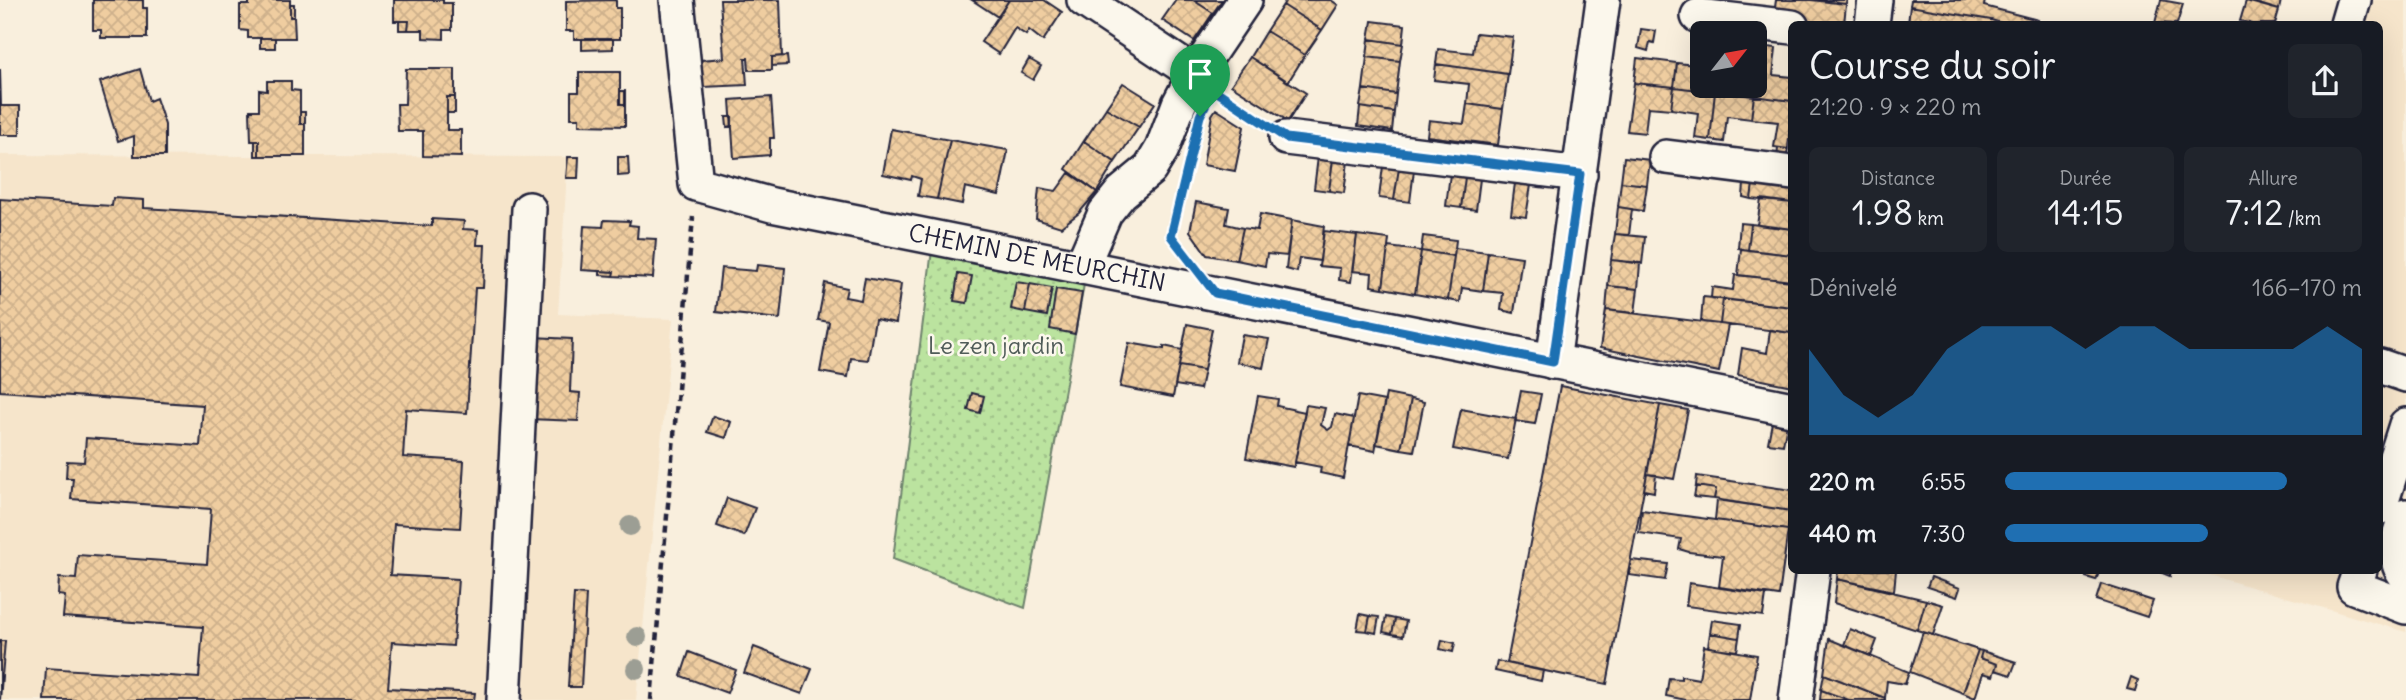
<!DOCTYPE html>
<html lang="fr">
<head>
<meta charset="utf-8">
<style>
  body { margin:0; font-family:Delius,sans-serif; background:#20242c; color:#f1f3f6; height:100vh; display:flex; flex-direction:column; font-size:26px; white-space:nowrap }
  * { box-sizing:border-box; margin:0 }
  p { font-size:23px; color:#9ea1a6 }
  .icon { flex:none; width:38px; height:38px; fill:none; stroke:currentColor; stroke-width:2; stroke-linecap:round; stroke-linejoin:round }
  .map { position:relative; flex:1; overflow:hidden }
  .sheet { position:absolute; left:1788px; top:21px; width:595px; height:553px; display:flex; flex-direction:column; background:#171b24; border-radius:10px; box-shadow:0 7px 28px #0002 }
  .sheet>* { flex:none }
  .needle { width:46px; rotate:59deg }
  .controls { position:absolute; left:1690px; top:21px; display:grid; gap:14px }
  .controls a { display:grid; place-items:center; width:77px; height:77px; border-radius:10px; background:#171b24; box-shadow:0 7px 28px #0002; font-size:35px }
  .pin { position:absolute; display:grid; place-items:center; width:60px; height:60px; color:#fff; margin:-72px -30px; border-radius:50% 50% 50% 0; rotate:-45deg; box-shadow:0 0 7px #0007 }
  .pin .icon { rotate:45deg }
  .round { display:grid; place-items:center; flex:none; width:74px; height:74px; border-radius:10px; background:#20242c }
  .head { display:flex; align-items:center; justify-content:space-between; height:119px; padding:0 21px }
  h1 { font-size:38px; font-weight:600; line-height:52px }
  .metrics { display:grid; grid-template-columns:repeat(3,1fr); gap:10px; height:119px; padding:7px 21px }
  .metrics div { display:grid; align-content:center; border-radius:10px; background:#20242c; text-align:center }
  .metrics b { font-size:35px; font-weight:600 }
  .metrics small { font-size:19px; font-weight:400 }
  .metrics p { font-size:19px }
  .chart { height:196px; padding:14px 21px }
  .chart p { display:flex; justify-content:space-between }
  .chart svg { width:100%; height:126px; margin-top:7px; fill:#1f6fb2; opacity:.7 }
  ul { padding:0 21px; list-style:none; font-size:23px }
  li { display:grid; grid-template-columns:112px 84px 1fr; align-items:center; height:52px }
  li i { height:18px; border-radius:9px; background:#1f6fb2 }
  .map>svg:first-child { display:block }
  .built { fill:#f6e5cb }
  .garden { fill:url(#garden-dots); stroke:#6e826d; stroke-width:2 }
  .building { fill:url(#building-cross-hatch); stroke:#22223b; stroke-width:2 }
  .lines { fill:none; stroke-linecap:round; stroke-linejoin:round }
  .minor-casing { stroke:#22223b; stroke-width:38 }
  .path { stroke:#22223b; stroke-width:4.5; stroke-dasharray:7 5; stroke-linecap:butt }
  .minor { stroke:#fbf7ec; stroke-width:33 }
  .tree { fill:#9c9e94 }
  .route-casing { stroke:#fff; stroke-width:14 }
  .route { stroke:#1f6fb2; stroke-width:9 }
  .labels { text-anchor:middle; stroke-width:5; stroke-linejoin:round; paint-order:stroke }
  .street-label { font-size:24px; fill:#22223b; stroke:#fbf7ec }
  .park-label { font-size:24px; fill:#505c59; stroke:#fbf7ec }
</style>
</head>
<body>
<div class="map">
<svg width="2406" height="700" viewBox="0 0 2406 700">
  <defs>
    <pattern id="garden-dots" width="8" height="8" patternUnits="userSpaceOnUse" patternTransform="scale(1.75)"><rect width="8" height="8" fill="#bbe39f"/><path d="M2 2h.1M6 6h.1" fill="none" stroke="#a0c28a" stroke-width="1.8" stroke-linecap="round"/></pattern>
    <pattern id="building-cross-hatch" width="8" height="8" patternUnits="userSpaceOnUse" patternTransform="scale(1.75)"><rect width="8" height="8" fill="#efcda0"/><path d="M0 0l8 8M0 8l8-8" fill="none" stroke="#cdb08b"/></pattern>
  </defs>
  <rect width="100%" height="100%" fill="#f9efdd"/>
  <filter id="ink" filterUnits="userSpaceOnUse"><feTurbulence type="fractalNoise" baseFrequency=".0143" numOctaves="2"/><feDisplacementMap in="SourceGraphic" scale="14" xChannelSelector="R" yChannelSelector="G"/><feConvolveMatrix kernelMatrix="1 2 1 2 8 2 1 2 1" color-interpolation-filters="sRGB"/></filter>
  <g filter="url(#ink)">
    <path class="built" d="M2354,0H2406V632L2196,571L2380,570V24H2347Z
      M0,155L568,157L558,314L673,319L636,700H0Z"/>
    <path class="garden" d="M932,250L1085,279L1025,608L893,559Z"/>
    <path class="building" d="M93,0H143V8H147V38H101V30H93Z
      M249,0H290V17H294L295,38H248V31L240,30V5H249Z
      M394,0H443V3H452V30H444V39L423,38V30H408L409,21H394Z
      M616,0V8H620V39H574V31H566V1Z
      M720,0H780L782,56L772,57V70H749L748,58H745L747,85L703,87L701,60L724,58Z
      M972,0H1009L998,17Z
      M1009,0H1044L1062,12L1043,41L1029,30L1026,35L1015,28L999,54L981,42Z
      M1176,0H1193L1213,13L1194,41L1162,20Z
      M1193,0H1222L1213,13Z
      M1286,0H1331L1338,5L1322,30L1283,5Z
      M1776,0H1811L1846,4L1844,24H1799L1773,21Z
      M1811,0H1847L1846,4Z
      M1911,0H1985L1984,6L2038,20L2037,24H2005L1991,20L1910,6Z
      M2161,0L2183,4L2177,24L2155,23Z
      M2246,0H2281L2279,10Z
      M2246,1L2279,10L2275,24H2253L2240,21Z
      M290,4H294V17H290Z
      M1283,5L1322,30L1305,55L1266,31Z
      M1910,6L1991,20L2005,24H1908Z
      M399,21H409L408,30H399Z
      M1372,21L1405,25L1403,44L1369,39Z
      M1641,29L1656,31L1654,43L1650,42L1648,51L1638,48Z
      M1266,31L1305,55L1288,82L1250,57Z
      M1476,33L1513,37L1508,74L1436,64L1438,49L1473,53Z
      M260,38H275V48H260Z
      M582,39H613V49L582,50Z
      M1369,39L1403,44L1400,61L1367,57Z
      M1760,46L1776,48L1773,75L1792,77V101L1754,96Z
      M787,56L788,65L772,66V57Z
      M1250,57L1306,93L1288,121L1231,85Z
      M1367,57L1400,61L1396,94L1363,89Z
      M1637,58L1677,63L1674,87L1634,83Z
      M1029,59L1041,66L1033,80L1021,73Z
      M1677,63L1703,66V86H1716L1715,92L1674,87Z
      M1436,64L1508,74L1503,109L1467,104L1469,84L1434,80Z
      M0,69L1,106H20V135H0Z
      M140,69L149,101L156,98L165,125V156H134V136L118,141L100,82Z
      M406,69H455V97H447V130H461V157L423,156V131H398L397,104H405Z
      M579,72H620V104H625V126L579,125V118H571V92H579Z
      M267,81H291V90L300,91V124L305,123V156H259V141H251L250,110H259V90L267,91Z
      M1123,83L1155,103L1139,127L1106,108Z
      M1634,83L1674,87L1671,109L1648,107L1645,133L1627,131Z
      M1716,86H1755L1754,96L1715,92Z
      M1674,87L1715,92L1710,140L1695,138L1698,113L1671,109Z
      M1363,89L1396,94L1394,112L1360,107Z
      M620,91H625V104H620Z
      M1715,92L1754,96L1751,119L1727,116L1724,142L1710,140Z
      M1754,96L1792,101L1788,149L1774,147L1778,122L1751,119Z
      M447,97H455V113H447Z
      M771,97L774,138H770V155L734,158L730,100Z
      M1467,104L1503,109L1498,145L1427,136L1429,120L1464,124Z
      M1360,107L1394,112L1392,131L1358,126Z
      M1106,108L1139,127L1115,162L1084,141Z
      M1216,109L1244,127L1235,171L1203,165L1212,115Z
      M1792,109V141H1789Z
      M300,112H305V123L300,124Z
      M726,117H732V126L727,127Z
      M891,129L950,140L937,199L918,196L921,179L912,176L911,180L883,174Z
      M950,140L1008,150L999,195L965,187L962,204L937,199Z
      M255,141H259V156H255Z
      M1084,141L1115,162L1097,192L1066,169Z
      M1778,148L1788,149L1786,161L1777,160Z
      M568,157H579L578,178H566Z
      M618,157H628L629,175L618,176Z
      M1318,157L1333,159L1329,191L1314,189Z
      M1624,157L1650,160L1647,185L1621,182Z
      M1333,159L1348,161L1344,193L1329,191Z
      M1383,166L1399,168L1394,200L1379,198Z
      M1399,168L1414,170L1410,202L1394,200Z
      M1069,173L1097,192L1079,213L1061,227L1036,219L1039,188L1056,191Z
      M1450,174L1465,177L1461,208L1446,206Z
      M1465,177L1480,179L1476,210L1461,208Z
      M1792,177V203L1751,199L1753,184Z
      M1621,182L1647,185L1643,211L1618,207Z
      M1515,183L1531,185L1526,217L1511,215Z
      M1744,183L1753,184L1751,199L1743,197Z
      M113,198L144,200V208L432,226V219L464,221L463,229L478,230L477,245H485L483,288H475L467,413L406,409L403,457L464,461L460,528L394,524L390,575L458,579L453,646L392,642L388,688L475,693L474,700H44L46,668L199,678L203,627L63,617L65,596L58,595L59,578L76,579L78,555L207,564L211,509L71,499L73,478H66L67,461L84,462L86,438L200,446L203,405L0,391V199L112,206Z
      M1761,199L1792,203V229L1757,225Z
      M1196,202L1229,208L1226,224L1243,228L1236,260L1207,255L1190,231Z
      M1618,207L1632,209L1629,235L1615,234Z
      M1260,214L1292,220L1287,256L1267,254L1265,266L1236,260L1243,228L1257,230Z
      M604,220L630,221L629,225L638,226L637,238L656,239L653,278L613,276L614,272L581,270L584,226L603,227Z
      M1292,220L1324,226L1320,261L1299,258L1297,272L1286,269Z
      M1740,223L1751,224L1748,250L1738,248Z
      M1751,224L1792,229V255L1748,250Z
      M1324,231L1357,235L1351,282L1339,280L1340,268L1319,266Z
      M1615,234L1645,237L1642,264L1611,260Z
      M1357,235L1389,239L1383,288L1371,286L1372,273L1352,271Z
      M1423,236L1456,240L1454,256L1421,251Z
      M1388,247L1421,251L1415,294L1383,288Z
      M1455,248L1488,252L1483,291L1462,288L1460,302L1448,300Z
      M1741,249L1792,255V281L1738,275Z
      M1421,251L1454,256L1448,300L1415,294Z
      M1488,252L1522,257L1514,313L1501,310L1503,293L1483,291Z
      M1611,260L1640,263L1638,289L1608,286Z
      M757,265L785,268L780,319L716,312L721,268L756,271Z
      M600,271L614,272L613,276L600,275Z
      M958,274L972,276L967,303L954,301Z
      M1735,275L1792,281V307L1711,298L1712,287L1733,290Z
      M865,278L901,284L896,323L875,319L868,360L851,358L848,377L820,372L829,322L818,320L825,283L847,288L845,297L861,300Z
      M1016,282L1030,284L1025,312L1011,309Z
      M1030,284L1052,288L1047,316L1025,312Z
      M1608,286L1638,289L1635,313L1606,310Z
      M1056,289L1082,293L1075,334L1050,329Z
      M1703,297L1723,299L1720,324L1701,322Z
      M1723,299L1792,307V333L1720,324Z
      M1606,310L1728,325L1719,372L1600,348Z
      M1187,324L1212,329L1204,370L1179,366Z
      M1770,330L1792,333V386L1738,375L1742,348L1767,353Z
      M1242,335L1269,339L1263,368L1237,362Z
      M533,337L572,339L570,392L580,393L578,421L529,419Z
      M1129,343L1164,349V346L1182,350L1173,397L1120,387Z
      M1179,366L1204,370L1200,389L1175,385Z
      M1560,386L1660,405L1607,684L1507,663Z
      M1521,391L1541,394L1535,424L1515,421Z
      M972,393L984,396L980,413L968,410Z
      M1386,394L1411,399L1401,449L1376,444Z
      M1258,396L1278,399L1277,406L1305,412L1294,467L1246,458Z
      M1358,396L1385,401L1375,451L1349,446Z
      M1411,399L1424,402L1414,451L1401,449Z
      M1306,405L1325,408L1321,425L1328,430L1332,427L1335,414L1354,418L1343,478L1320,473L1321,467L1295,462Z
      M1660,405L1688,410L1674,479L1647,474Z
      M1461,409L1516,419L1508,459L1453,449Z
      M713,416L731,422L726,438L707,432Z
      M1772,422L1787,424L1783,445L1768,443Z
      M1647,474L1656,475L1654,492L1644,490Z
      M1697,476L1792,490L1791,511L1714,499L1716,489L1696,486Z
      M1696,486L1716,489L1714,499L1694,497Z
      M727,498L755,508L744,536L717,526Z
      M1717,500L1791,511L1788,530L1715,520Z
      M1642,510L1788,530L1779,596L1719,587L1723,556L1689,552L1679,549L1681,539L1639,533Z
      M1631,560L1668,564L1665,580L1629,575Z
      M1838,570H1896L1894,591L1837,579Z
      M2089,570H2100L2096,580L2086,577Z
      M2155,570H2171L2170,576Z
      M1931,577L1960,588L1957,597L1927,587Z
      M1837,579L1926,600L1917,630L1834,603Z
      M1689,583L1766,595L1763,616L1686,606Z
      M2101,584L2153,601L2147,617L2096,600Z
      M574,594L586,595L581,687H568Z
      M1926,600L1943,605L1933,635L1917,630Z
      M1360,614L1370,616L1367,631L1357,630Z
      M1370,616L1379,617L1376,633L1367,631Z
      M1386,617L1395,619L1392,634L1383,632Z
      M1395,619L1406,621L1403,636L1392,634Z
      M1712,620L1741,624L1739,638L1710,633Z
      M1850,629L1877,640L1871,656L1844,645Z
      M1923,632L1978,650L1963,693L1910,672Z
      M1710,633L1739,638L1737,651L1708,647Z
      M1829,639L1909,672L1905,684L1887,681L1885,698L1824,674Z
      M1442,640L1455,643L1453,652L1440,649Z
      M0,641H5L0,700Z
      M1704,646L1757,655L1750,700H1686L1666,696L1669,678L1681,679V676L1699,679Z
      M754,647L812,669L802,694L744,673Z
      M1978,650L1982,651L1980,658L1997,664L1993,676L1983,673L1975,698L1963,693Z
      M1982,651L2016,662L2011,675L1995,670L1997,664L1980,658Z
      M689,652L736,670L727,693L681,676Z
      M1497,661L1543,671L1541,681L1495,671Z
      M1824,674L1885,698V700H1849L1821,690Z
      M2131,677L2138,680L2135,691L2127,689Z
      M1821,690L1849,700H1820Z"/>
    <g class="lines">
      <g class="minor-casing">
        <g id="minor">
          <path id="s1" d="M677,0L696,184L772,205L1792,409"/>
          <path d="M1084,0L1195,74"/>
          <path d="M1698,16L1792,27"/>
          <path d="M1872,24L1875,0"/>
          <path d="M2347,24L2354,0"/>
          <path d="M1286,138L1580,174"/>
          <path d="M1666,157L1792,173"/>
          <path d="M1082,266L1105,213L1121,193L1150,169L1162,149L1179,104L1195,74L1245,0"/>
          <path d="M1553,362L1603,0"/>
          <path d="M2380,366L2406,375"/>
          <path d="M2380,507L2406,425"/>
          <path d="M2406,516C2398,535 2391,559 2406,576"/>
          <path d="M2360,570L2354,587L2406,607"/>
          <path d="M504,700L529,209"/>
          <path d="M1796,700L1813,570"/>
        </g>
      </g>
      <path class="path" d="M1220,94L1259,120
        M1182,185L1171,236L1182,251
        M651,700L693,217"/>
      <use href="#minor" class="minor"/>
    </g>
    <g class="tree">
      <circle cx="630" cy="526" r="10"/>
      <circle cx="637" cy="637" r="10"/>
      <circle cx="636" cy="669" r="10"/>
    </g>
  </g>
  <g class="lines" filter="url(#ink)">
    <g class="route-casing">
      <path id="route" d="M1213,89L1286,138L1580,174L1553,362L1215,293L1171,236L1200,116Z"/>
    </g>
    <use href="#route" class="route"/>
  </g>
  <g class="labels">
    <g class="street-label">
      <text dy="8" stroke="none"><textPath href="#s1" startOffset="534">CHEMIN DE MEURCHIN</textPath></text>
    </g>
    <g class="park-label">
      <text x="996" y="354">Le zen jardin</text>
    </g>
  </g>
</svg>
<div class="controls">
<a><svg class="needle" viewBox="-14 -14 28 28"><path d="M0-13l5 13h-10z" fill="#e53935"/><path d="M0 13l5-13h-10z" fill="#9ea1a6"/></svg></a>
</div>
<div class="pin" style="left:1200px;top:116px;background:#1e9e55"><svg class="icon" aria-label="arrive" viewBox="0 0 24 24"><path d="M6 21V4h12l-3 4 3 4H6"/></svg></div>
<section class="sheet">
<div class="head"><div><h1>Course du soir</h1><p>21:20 · 9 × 220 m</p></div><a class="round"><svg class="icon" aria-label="share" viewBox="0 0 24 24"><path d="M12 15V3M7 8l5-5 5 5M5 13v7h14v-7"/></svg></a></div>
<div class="metrics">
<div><p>Distance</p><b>1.98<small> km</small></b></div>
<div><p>Durée</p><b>14:15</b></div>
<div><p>Allure</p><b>7:12<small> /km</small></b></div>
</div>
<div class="chart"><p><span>Dénivelé</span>166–170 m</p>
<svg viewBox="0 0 160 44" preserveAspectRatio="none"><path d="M0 44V14L10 30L20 38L30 30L40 14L50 6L60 6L70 6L80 14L90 6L100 6L110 14L120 14L130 14L140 14L150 6L160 14V44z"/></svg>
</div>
<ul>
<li><b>220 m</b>6:55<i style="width:79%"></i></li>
<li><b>440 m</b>7:30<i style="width:57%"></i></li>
</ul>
</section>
</div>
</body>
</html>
